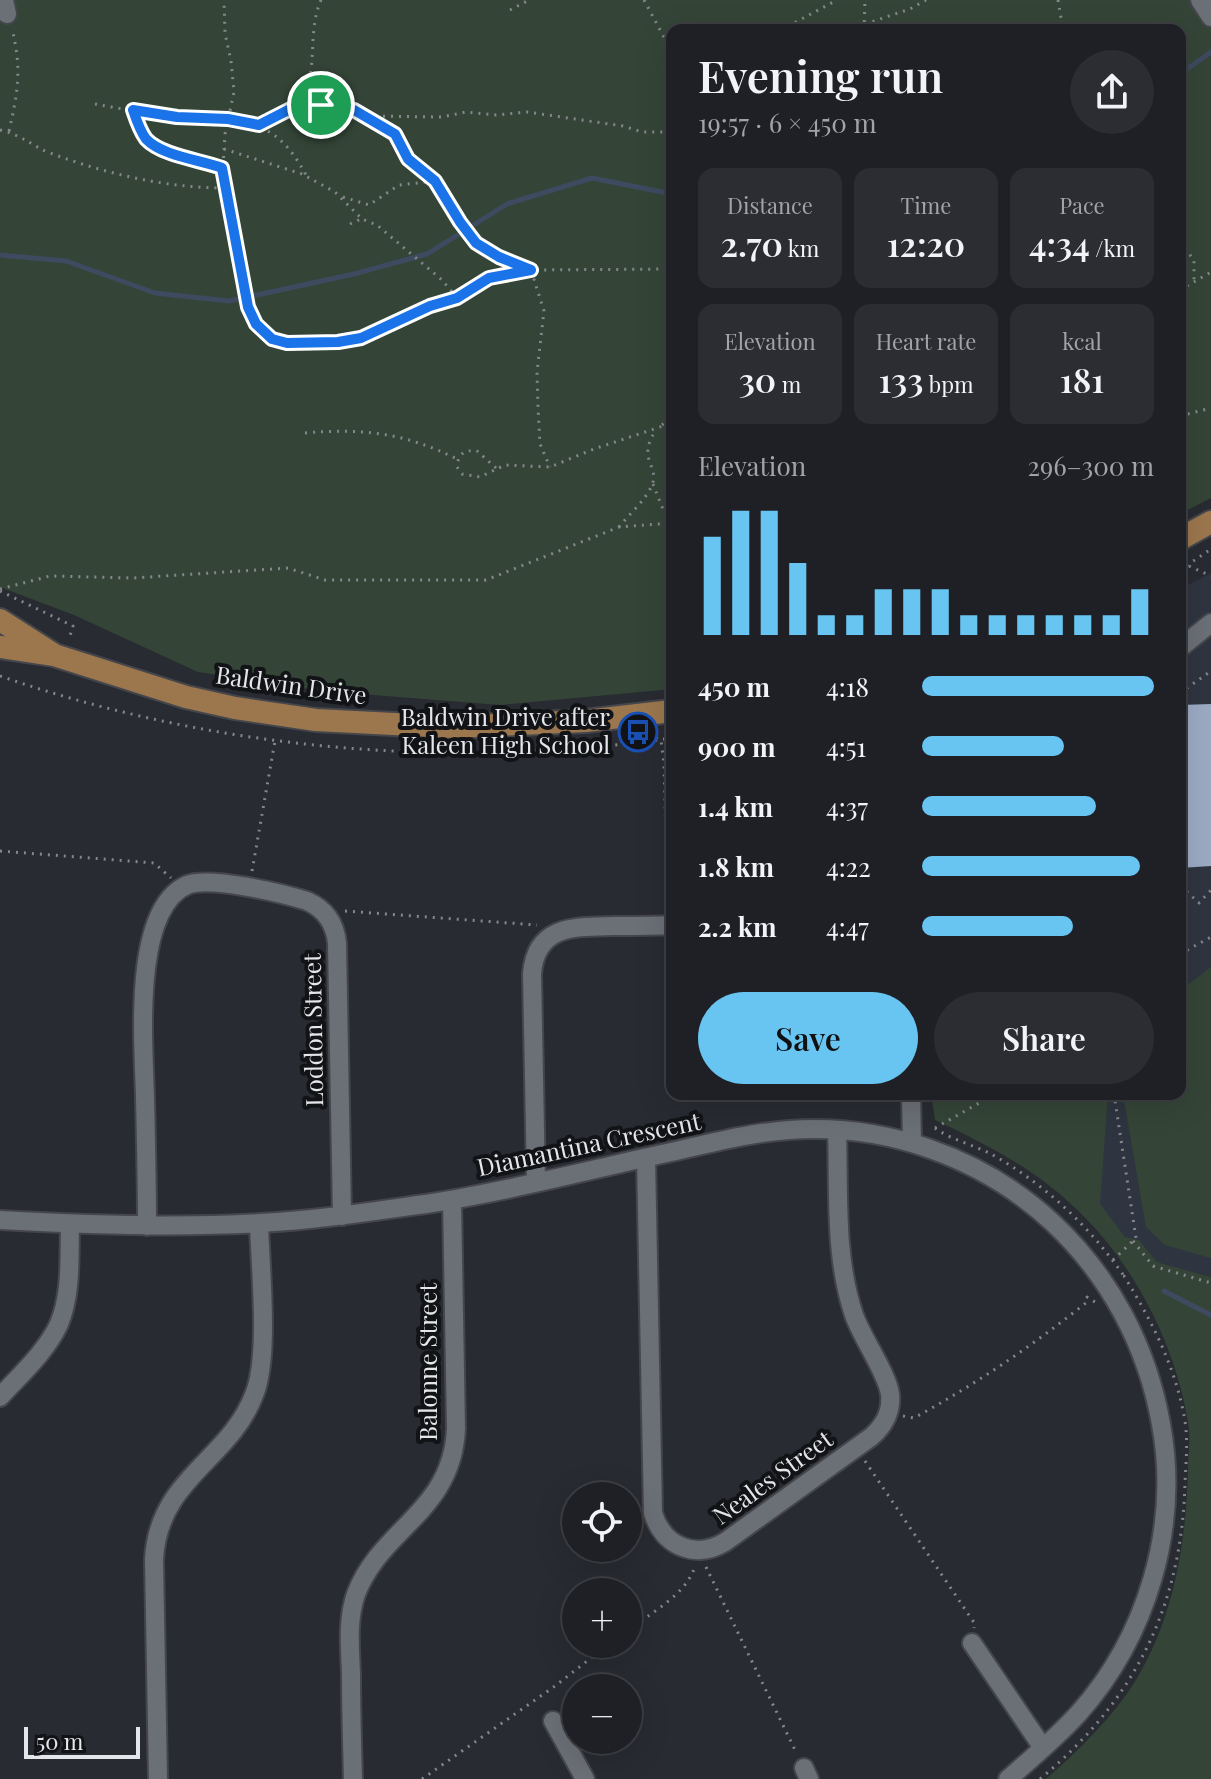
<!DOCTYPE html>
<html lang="en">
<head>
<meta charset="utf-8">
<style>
  body { margin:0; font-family:"Playfair Display",serif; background:#2b2d32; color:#f1f3f6; height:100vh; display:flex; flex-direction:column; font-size:30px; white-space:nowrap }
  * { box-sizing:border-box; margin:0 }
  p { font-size:26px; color:#a1a3a7 }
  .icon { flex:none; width:44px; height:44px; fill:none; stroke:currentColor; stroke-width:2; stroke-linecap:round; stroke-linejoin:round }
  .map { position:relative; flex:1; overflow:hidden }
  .details { position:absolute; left:666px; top:24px; width:520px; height:1076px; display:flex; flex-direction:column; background:#1e2025; border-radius:16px; box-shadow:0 8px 32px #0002,0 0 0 2px #3c3e42 }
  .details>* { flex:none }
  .controls { position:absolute; left:562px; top:1482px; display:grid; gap:16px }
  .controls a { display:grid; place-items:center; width:80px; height:80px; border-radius:50%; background:#1e2025; box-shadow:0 8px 32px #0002,0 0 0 2px #3c3e42; font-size:40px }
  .scale { position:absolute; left:24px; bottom:20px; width:116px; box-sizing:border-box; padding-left:8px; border:4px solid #e4e6ea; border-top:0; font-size:22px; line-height:28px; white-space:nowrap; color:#e4e6ea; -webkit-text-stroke:6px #121316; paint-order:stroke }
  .pin { position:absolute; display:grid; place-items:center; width:68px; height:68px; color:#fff; margin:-34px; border:4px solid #fff; border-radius:50%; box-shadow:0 2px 8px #0007 }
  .round { display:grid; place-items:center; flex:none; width:84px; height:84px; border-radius:42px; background:#2b2d32 }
  .headline { display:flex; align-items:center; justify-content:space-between; height:136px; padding:0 32px }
  h1 { font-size:44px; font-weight:600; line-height:60px }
  .stats { display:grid; grid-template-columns:repeat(3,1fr); gap:12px; height:136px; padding:8px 32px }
  .stats div { display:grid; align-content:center; border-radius:16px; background:#2b2d32; text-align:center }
  .stats b { font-size:34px; font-weight:600 }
  .stats small { font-size:22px; font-weight:400 }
  .stats p { font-size:22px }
  .chart { height:224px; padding:16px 32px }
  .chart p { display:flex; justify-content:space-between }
  .chart svg { width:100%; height:144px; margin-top:8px; stroke:#68c4f0; stroke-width:6 }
  .button { display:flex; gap:16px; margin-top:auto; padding:16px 32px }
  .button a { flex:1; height:92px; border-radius:48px; background:#68c4f0; color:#111; font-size:32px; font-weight:600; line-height:92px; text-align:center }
  .button a+a { background:#2b2d32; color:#f1f3f6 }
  ul { padding:0 32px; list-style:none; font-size:26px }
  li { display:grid; grid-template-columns:128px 96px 1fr; align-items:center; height:60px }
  li i { height:20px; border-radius:10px; background:#68c4f0 }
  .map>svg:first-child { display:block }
  .built { fill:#2f3540 }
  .green { fill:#344537 }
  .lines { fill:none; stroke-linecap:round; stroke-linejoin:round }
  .stream { stroke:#3d4a60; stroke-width:5 }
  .building { fill:#9caac4 }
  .minor-casing { stroke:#44464b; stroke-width:22 }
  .major-casing { stroke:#44464b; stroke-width:26 }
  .path { stroke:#85878c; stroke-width:3; stroke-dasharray:2 6; stroke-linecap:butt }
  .minor { stroke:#6b6f76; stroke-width:18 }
  .major { stroke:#9c774e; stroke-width:22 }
  .route-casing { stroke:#fff; stroke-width:16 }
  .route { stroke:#1a73e8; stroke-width:10 }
  .labels { text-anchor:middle; stroke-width:8; stroke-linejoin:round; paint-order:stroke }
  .street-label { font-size:24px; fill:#e4e6ea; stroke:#121316 }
  .poi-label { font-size:24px; fill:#e4e6ea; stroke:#121316; text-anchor:end }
</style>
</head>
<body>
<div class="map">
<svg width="1211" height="1779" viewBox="0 0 1211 1779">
  <rect width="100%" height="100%" fill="#282b31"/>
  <path class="built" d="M1211,573V1277L1157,1262L1139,1240L1125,1237L1099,1204L1108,1094H1180V589Z"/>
  <path class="green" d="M0,0H1211V498L1180,514V30H672V689L500,705L323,691L198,672L74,615L0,587Z
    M1211,967V1258L1165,1245L1146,1227L1123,1094H1180V991Z
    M931,1094H1108L1100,1204L1125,1237L1139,1240L1157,1262L1211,1277V1779H1046C1078,1751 1113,1717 1136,1680C1174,1617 1186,1543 1188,1471C1188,1455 1191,1438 1188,1422C1175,1343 1133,1261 1073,1206C1033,1168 984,1143 935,1120Z"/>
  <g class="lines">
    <path class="stream" d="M1180,74L1211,52
      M0,255L66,261L155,293L229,301L354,274L427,254L507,204L592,178L672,194
      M1164,1291L1211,1315"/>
  </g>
  <path class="building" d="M1211,704V866L1180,868V705Z"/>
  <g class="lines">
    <g class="minor-casing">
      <path id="minor" d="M4,0L7,14
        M1200,0L1211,17
        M1180,648L1211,623
        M911,1094L912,1143
        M646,1158L653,1513C663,1546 695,1560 725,1542L871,1437C884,1426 892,1411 890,1394C887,1373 862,1338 854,1315C834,1256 839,1192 837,1130
        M536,1182L532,974C536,924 576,927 614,926C633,926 653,926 672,925
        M0,1220C87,1225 173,1228 260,1223C318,1220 375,1211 432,1203C509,1191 585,1171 662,1154C704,1145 746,1133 789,1130C885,1123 982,1157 1052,1222C1110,1276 1147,1346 1161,1424C1180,1527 1147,1637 1078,1714C1056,1738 1032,1758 1008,1779
        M147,1226C147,1183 146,1141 145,1098C144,1047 131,910 187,885C209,876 282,893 307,901C325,909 335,923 337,943L342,1216
        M0,1397C20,1375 46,1352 59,1324C72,1293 69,1256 70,1224
        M972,1643L1043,1748
        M553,1721L585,1779
        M804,1768L809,1779
        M158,1779L154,1560C158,1478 229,1461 254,1395C270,1357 260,1267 259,1223
        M353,1779C352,1744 351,1709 351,1674C350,1647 347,1620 356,1594C381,1528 452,1512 456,1429L452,1200"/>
    </g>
    <g class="major-casing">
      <path id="major" d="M1180,539L1211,522
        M0,620L53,654
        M0,647L54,655L186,697L235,708L316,720L452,727L585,721L672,711"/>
    </g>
    <path class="path" d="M321,0C311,23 314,46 311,70C310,82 303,89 306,101L313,105L338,106L354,110L395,134L408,159L435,181L460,222L476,243L499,257L531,270L544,311L537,372L538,407L540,444L550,467
      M644,0L672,52
      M1058,0L1063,30
      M510,10L529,0
      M865,24L910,9L926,0
      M781,30L837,0
      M864,30L865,0
      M95,104C123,109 152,115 181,117C242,122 273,114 306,175
      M133,110C136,119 140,131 146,139C162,156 201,160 222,168L248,307L256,324L272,339L287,343L338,342L361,338L430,306L457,298L489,278L531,270L672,269
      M367,116L442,117L466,112L496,115L527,112L623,126L642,132H672
      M259,125L306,102
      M0,130C22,135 32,146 50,153C107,174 166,188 226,188
      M9,131C18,92 22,69 12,29
      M224,149L302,174L335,192L362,219L377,225L442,280L457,298
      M223,166L225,134L234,92L231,61L225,33L224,0
      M343,197L369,205L399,185L435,181
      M350,224L361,219
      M1180,242L1194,260V282
      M1180,290L1211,272
      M1180,416L1211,408
      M662,425L672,417
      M305,433C363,428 405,433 457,459
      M496,468L476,450C463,451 458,454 457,467L462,474L480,477L505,465L550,467L594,449L672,423
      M653,484L664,512L672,522
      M619,527C629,514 646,500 652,485C660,465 636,460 656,430
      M1189,566L1211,576
      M1180,570L1211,549
      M0,589L50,576L133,578L288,568L325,580H486L619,527L672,523
      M0,591L73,626L69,639
      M0,676C215,750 447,770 672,738
      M1180,693L1211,671
      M655,730L656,738L661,740L664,764L668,910
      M0,851L154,863L171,878
      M252,871L275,741
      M1180,891L1184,889L1199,903L1211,890
      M345,911L537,925
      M1180,954L1211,937
      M935,1128C951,1140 974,1145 991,1154C1045,1184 1089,1226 1124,1276
      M935,1128L995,1094
      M1133,1241L1153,1266L1211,1283
      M1113,1260L1136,1238L1114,1094
      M903,1416L914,1418C976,1384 1032,1346 1087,1302V1297L1095,1302L1094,1300
      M865,1461L975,1624L974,1628
      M706,1567L797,1754
      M628,1630C651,1613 687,1594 695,1566
      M422,1779L555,1686L609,1644
      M1040,1779C1135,1700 1182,1606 1185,1482C1186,1462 1188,1442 1185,1421C1176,1368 1152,1321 1124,1276L1120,1278"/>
    <use href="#minor" class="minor"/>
    <use href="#major" class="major"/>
  </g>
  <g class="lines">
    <g class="route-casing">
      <path id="route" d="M306,101L313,105L338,106L354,110L395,134L408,159L435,181L460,222L476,243L499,257L531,270L489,278L457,298L430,306L361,338L338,342L287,343L272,339L256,324L248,307L222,168C201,160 162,156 146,139C140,131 136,119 133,110L177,117L228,119L259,125Z"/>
    </g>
    <use href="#route" class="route"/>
  </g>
  <defs>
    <g id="bus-ring" transform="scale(2)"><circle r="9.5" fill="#121316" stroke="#1a4fb4" stroke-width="1.5"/><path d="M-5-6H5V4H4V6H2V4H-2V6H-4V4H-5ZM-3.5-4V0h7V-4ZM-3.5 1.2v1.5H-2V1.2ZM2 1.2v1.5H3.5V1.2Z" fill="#1a4fb4"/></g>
  </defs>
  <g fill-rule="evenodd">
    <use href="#bus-ring" x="638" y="732"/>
  </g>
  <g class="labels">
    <g class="street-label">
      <text transform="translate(291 686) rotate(8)" y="8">Baldwin Drive</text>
      <text transform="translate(314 1030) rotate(-91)" y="8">Loddon Street</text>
      <text transform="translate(589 1145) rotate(-12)" y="8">Diamantina Crescent</text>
      <text transform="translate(429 1362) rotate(-90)" y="8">Balonne Street</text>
      <text transform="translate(773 1478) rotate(-36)" y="8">Neales Street</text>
    </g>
    <g class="poi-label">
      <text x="610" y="726">Baldwin Drive after<tspan x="610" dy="28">Kaleen High School</tspan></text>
    </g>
  </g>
</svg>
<div class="controls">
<a><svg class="icon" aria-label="locate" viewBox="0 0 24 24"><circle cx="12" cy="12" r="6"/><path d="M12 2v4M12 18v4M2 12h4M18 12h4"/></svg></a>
<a>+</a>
<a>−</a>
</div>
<div class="scale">50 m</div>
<div class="pin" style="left:321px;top:105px;background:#1e9e55"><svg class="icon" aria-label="arrive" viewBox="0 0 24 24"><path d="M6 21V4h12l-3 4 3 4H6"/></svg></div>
<section class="details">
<div class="headline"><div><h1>Evening run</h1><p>19:57 · 6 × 450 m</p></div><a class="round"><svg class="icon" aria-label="share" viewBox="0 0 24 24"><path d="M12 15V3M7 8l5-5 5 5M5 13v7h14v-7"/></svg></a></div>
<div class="stats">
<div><p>Distance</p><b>2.70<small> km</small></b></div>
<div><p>Time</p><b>12:20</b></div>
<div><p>Pace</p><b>4:34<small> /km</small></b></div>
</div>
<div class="stats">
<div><p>Elevation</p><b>30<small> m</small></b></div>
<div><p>Heart rate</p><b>133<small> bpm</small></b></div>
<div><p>kcal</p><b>181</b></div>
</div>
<div class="chart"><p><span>Elevation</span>296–300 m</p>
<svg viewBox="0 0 160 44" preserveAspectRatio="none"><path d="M5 44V14M15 44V6M25 44V6M35 44V22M45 44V38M55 44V38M65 44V30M75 44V30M85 44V30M95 44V38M105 44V38M115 44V38M125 44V38M135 44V38M145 44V38M155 44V30"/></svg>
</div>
<ul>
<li><b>450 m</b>4:18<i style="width:100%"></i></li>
<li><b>900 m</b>4:51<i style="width:61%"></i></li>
<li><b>1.4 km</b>4:37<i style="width:75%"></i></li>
<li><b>1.8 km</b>4:22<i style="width:94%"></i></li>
<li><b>2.2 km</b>4:47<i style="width:65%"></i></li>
</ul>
<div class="button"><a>Save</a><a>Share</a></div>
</section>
</div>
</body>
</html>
